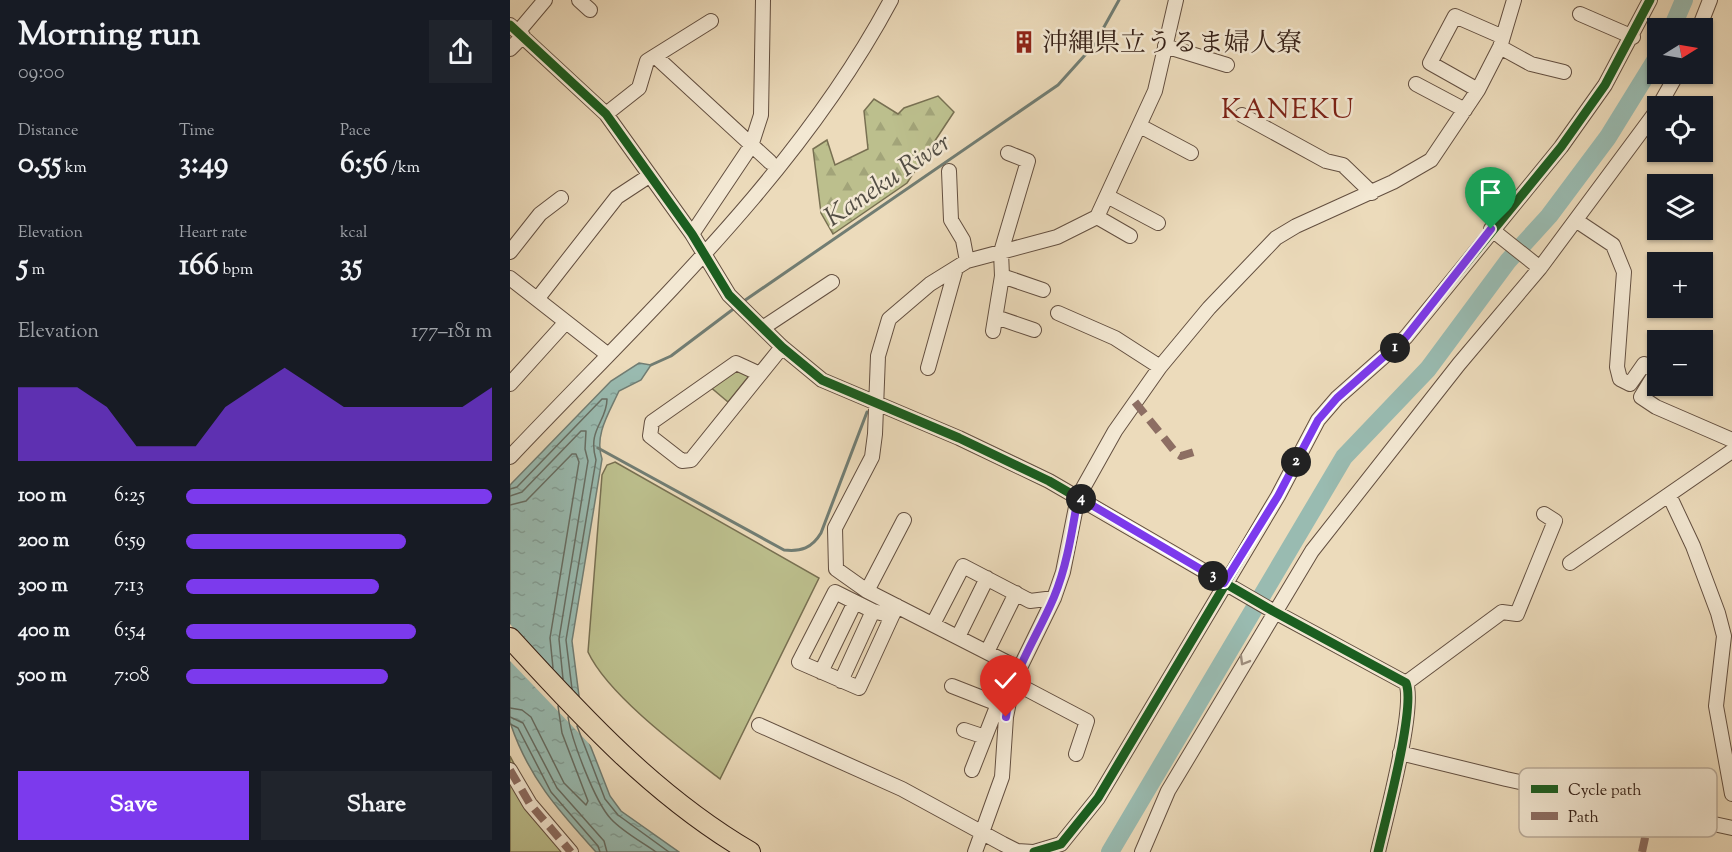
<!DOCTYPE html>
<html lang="en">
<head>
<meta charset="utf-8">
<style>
  body { margin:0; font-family:"Sorts Mill Goudy","Noto Serif JP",serif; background:#20242c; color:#f1f3f6; height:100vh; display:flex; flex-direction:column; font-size:22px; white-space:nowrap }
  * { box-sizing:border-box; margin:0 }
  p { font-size:20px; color:#9ea1a6 }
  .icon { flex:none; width:33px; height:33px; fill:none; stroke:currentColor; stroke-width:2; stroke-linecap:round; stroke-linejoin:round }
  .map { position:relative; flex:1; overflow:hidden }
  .details { display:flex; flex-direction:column; background:#171b24; width:510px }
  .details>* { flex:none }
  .needle { width:39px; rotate:79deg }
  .fabs { position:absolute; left:1137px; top:18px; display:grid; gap:12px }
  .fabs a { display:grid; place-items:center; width:66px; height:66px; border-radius:0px; background:#171b24; box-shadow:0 2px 4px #0004; font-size:30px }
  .pin { position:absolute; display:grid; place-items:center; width:51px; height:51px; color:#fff; margin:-62px -26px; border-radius:50% 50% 50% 0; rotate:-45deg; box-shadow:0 0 6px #0007 }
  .pin .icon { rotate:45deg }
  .km { position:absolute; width:30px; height:30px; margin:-15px; border-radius:50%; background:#222; color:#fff; font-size:16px; line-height:30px; text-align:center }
  .round { display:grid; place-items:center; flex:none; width:63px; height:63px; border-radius:0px; background:#20242c }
  .head { display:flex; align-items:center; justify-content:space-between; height:102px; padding:0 18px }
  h1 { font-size:33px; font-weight:800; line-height:45px }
  .figures { display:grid; grid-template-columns:repeat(3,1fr); gap:9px; height:102px; padding:6px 18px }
  .figures div { display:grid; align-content:center }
  .figures b { font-size:30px; font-weight:800 }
  .figures small { font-size:16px; font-weight:400 }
  .figures p { font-size:16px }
  .chart { height:168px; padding:12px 18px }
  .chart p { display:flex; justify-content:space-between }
  .chart svg { width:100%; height:108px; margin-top:6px; fill:#7c3aed; opacity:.7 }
  .action { display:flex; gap:12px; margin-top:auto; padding:12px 18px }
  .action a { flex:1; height:69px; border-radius:0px; background:#7c3aed; color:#fff; font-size:24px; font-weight:800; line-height:69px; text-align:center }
  .action a+a { background:#20242c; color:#f1f3f6 }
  ul { padding:0 18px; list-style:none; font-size:20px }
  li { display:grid; grid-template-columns:96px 72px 1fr; align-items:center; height:45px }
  li i { height:15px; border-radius:8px; background:#7c3aed }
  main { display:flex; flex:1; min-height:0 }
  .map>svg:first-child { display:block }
  .forest { fill:url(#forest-firs); stroke:#787052; stroke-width:1.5 }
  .park { fill:#bcbf8d; stroke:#787052; stroke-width:1.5 }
  .water { fill:url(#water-ripples); stroke:#717d73; stroke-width:1.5 }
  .pier { fill:#ecdbbb }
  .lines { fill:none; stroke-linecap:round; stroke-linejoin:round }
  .shore { stroke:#676e64; stroke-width:1.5 }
  .stream { stroke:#717d73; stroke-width:3 }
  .river { stroke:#99bbb1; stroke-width:18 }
  .minor-casing { stroke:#634f40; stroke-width:16 }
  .highway-casing { stroke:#352017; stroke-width:22 }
  .minor { stroke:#f3e8d3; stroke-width:14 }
  .highway { stroke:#ecdbbb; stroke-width:20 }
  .quiet { stroke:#8d6e63; stroke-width:8; stroke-dasharray:15 8; stroke-linecap:butt }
  .cycleway-casing { stroke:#f3e8d3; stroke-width:13 }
  .cycleway { stroke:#1b5e20; stroke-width:9 }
  .oneway { stroke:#9e8e7e }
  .route-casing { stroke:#fff; stroke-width:12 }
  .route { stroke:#7c3aed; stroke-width:8 }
  .labels { text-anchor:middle; stroke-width:5; stroke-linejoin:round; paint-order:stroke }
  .poi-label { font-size:26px; fill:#352017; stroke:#f3e8d3; text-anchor:start }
  .water-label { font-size:27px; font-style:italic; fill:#534e45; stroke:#f3e8d3 }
  .quarter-label { font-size:28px; letter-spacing:1.5px; fill:#7a1f14; stroke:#f3e8d3 }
  .key { fill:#f3e8d3; stroke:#baac9b; stroke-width:1.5 }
  .key-label { font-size:16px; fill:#352017 }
</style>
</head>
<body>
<main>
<section class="details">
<div class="head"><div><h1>Morning run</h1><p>09:00</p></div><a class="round"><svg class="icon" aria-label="share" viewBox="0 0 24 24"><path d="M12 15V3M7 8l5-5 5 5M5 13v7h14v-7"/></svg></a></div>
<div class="figures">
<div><p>Distance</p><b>0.55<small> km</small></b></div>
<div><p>Time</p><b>3:49</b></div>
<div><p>Pace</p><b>6:56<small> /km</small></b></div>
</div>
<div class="figures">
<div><p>Elevation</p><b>5<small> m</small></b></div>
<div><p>Heart rate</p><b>166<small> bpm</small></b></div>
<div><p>kcal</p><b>35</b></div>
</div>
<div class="chart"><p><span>Elevation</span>177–181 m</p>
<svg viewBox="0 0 160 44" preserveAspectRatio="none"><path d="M0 44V14L10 14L20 14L30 22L40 38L50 38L60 38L70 22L80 14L90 6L100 14L110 22L120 22L130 22L140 22L150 22L160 14V44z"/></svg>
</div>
<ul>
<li><b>100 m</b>6:25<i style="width:100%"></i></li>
<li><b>200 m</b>6:59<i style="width:72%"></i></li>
<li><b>300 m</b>7:13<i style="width:63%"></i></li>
<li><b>400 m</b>6:54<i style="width:75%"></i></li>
<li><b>500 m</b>7:08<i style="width:66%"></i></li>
</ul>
<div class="action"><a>Save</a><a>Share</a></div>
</section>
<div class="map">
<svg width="1222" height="852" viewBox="0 0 1222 852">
  <defs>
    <pattern id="forest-firs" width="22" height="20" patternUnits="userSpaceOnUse" patternTransform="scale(1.5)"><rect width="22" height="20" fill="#bcbf8d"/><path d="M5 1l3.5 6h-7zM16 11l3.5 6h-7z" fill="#a2a479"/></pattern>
    <pattern id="water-ripples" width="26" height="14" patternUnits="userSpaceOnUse" patternTransform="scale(1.5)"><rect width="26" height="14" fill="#99bbb1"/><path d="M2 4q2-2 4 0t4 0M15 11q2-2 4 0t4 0" fill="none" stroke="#84a098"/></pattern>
  </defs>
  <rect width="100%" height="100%" fill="#ecdbbb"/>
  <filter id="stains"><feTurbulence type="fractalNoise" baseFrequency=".00333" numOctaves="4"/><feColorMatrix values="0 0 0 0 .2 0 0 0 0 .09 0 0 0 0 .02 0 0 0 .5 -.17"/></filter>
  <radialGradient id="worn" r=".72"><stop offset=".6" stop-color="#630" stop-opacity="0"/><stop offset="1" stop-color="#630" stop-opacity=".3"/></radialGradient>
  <path class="forest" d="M428,96L444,112L397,183L323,234L311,213L303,149L317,140L325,165L358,149L354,111L364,99L388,114L394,108Z"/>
  <path class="park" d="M229,366L239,376L218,402L198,385Z
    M105,462L309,578L210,779C171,749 98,695 78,652L92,475L97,465Z
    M0,756L23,800L68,852H0Z"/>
  <path class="water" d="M129,363L141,365L131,380L109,391C99,413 84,435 92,459L62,641L73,727L100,796L111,811L169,852H86C48,810 18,777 0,722V485L101,381Z"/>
  <path class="pier" d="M0,624L33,662L76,726L87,752L0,661Z"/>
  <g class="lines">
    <path class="shore" d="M0,489L7,487L92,399H97C97,422 77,429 86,460L56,640L62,689
      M0,496L12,492L71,431H76L75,449L78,461L49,639L53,679
      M0,505L16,501L62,454H66L69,462L40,638L43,668
      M0,708L12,710L21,717L54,783L76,805L78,801L52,733L48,706
      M0,717L13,723L47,788L94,841L97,852
      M58,717C62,741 85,802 101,819C113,832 132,842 146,852
      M0,724L8,728L41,792L88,846L90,852
      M67,726L95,799L108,815L159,852"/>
    <path class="stream" d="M231,303L548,85L584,45L609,0
      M141,365L161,356L226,307
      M88,448L274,550C291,552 302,548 311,533L357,412"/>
    <path class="river" d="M1162,28L1174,0
      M600,852L834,457L918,369L998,261L1039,216L1098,137L1148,56"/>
    <g class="minor-casing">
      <path id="minor" d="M69,0L80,10
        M1070,14L1123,37
        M0,25L96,114L182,234L219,295L272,347L312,380L449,438L539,481L763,611L896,683C906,707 875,821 868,852
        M1189,28L1200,0
        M8,32L35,0
        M655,46L717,65
        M990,47L1021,64L1054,72
        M0,49L13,36
        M145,56L260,162
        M906,84L955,110
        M968,90L920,63L945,16L993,37
        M1149,106L1167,74
        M96,114L129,88L137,61L201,21
        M732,115L816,161L833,165L862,193
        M630,126L681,153
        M439,171L441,220L453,240L457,261
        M597,196L648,223
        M587,217L620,236
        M1067,221L1103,245L1114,272L1107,367L1110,379L1120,384L1134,364L1147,371L1131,397L1146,407L1222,440
        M981,229L1030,268
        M182,234L241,146L251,115L253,0
        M0,252L30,214L51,198
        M492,276L533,290
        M0,278L97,354
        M28,298L107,197L139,176
        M548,313L605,338L650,367
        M486,317L524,330
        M254,327L322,282
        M483,331L492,276L491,252L518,161L498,153
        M418,368L446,268
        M250,374L226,363L142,422L140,436L172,461L181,460L272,347
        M0,384L56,322
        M0,457C136,313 287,176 381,0
        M1159,495L1183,546L1208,613L1214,636L1206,706L1222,794
        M394,520L357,591L508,668
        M1060,563L1222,451
        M357,591L326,569L325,528L362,457L365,434L368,356L379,319L420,284L457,261L547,237L587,217L645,91L666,0
        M382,616L363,611L325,592L289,662L349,688L382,616L387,606
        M423,624L453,566L520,601L544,598
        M448,637L477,578
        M477,652L506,593
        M311,672L345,602
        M331,681L363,611
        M503,682L577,721L566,754
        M896,683L992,612L1007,614L1045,521L1034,514
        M442,686L488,704
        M249,725L392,789L493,844L507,851L523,852
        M454,730L475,737
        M890,753L996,779L1222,828
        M0,770L20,804L61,852
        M462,770L488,704L498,701
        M465,852L492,777L496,717L503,682L544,598L553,572L568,497L605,431L650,367L699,308L766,238L786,226L883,182L921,160L968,90L990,47L1004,0
        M524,852L551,844L588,798L768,496L808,420L827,398L896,337L1051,147L1095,85L1140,0
        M632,852L658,791L802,551L949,364L1030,268L1148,109"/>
    </g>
    <g class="highway-casing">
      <path id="highway" d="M0,638C73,718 146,797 240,852"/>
    </g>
    <use href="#minor" class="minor"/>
    <use href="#highway" class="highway"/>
    <path class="quiet" d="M625,402L666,453L671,456L684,452
      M0,770L20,804L61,852
      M1132,852L1141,810"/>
    <g class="cycleway-casing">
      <path id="cycleway" d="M0,25L96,114L182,234L219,295L272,347L312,380L449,438L539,481L763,611L896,683C906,707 875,821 868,852
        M524,852L551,844L588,798L768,496L808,420L827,398L896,337L1051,147L1095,85L1140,0"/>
    </g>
    <use href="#cycleway" class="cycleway"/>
  </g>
  <defs><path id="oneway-chevron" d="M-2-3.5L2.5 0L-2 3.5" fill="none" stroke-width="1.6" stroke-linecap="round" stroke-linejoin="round" transform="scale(1.5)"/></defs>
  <use class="oneway" href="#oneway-chevron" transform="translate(734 661) rotate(120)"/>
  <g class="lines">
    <g class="route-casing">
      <path id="route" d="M496,717C501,672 527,638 544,597C557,566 562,531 568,497L714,583L768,496L808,420L827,398L896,337L981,229"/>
    </g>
    <use href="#route" class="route"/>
  </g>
  <defs>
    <g id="building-bare" transform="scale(1.8)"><path d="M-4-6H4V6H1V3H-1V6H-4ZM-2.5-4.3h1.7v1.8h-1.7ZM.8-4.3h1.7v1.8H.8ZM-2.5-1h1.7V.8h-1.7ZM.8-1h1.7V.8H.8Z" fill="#8f2418" stroke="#f3e8d3" stroke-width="2.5" paint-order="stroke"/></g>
  </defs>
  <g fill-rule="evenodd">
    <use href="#building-bare" x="514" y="42"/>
  </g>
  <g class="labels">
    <g class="poi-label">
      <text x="532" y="51">沖縄県立うるま婦人寮</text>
    </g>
    <g class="water-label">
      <text transform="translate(377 179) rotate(-34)" y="9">Kaneku River</text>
    </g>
    <g class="quarter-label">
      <text x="778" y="118">KANEKU</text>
    </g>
  </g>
  <rect x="1009" y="768" width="198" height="69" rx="9" class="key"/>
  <rect x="1021" y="785" width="27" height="8" fill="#1b5e20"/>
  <rect x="1021" y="812" width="27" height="8" fill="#8d6e63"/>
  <g class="key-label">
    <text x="1058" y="795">Cycle path</text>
    <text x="1058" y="822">Path</text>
  </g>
  <rect width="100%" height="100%" filter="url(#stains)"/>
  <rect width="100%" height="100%" fill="url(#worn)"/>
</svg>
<div class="fabs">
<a><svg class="needle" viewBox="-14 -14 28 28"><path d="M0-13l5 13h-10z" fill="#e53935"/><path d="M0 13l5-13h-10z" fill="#9ea1a6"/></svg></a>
<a><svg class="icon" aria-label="locate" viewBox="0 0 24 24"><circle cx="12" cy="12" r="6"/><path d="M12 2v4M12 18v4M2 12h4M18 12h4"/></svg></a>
<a><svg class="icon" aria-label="layers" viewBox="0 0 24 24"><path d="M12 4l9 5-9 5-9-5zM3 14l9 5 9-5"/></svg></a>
<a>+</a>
<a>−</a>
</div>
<div class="pin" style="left:981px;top:229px;background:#1e9e55"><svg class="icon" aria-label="arrive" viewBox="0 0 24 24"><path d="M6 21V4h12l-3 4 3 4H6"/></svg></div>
<div class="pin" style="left:496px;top:717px;background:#d93025"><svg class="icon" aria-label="check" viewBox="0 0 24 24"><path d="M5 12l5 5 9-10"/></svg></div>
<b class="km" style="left:885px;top:348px">1</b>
<b class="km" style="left:786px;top:462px">2</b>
<b class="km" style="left:703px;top:576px">3</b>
<b class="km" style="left:571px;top:499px">4</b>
</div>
</main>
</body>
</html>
